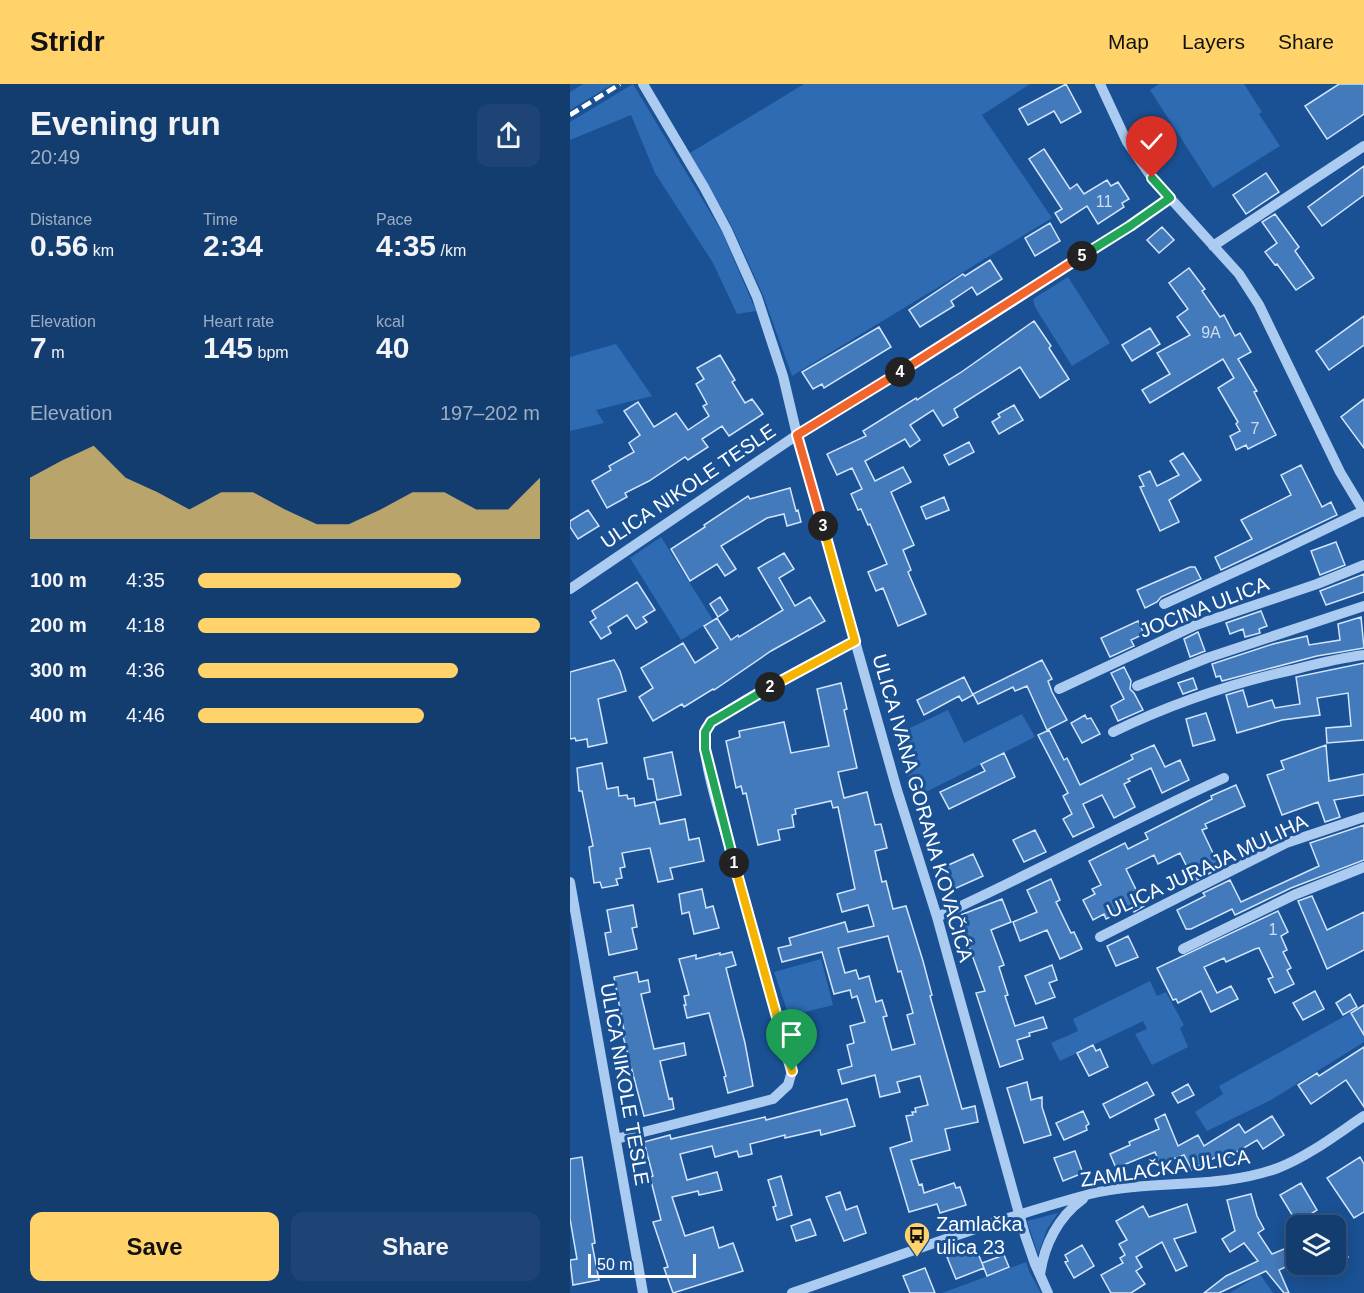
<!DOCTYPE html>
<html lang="en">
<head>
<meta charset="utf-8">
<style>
  body { margin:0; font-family:Arial,sans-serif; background:#1d4474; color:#f1f3f6; height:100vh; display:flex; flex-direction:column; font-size:22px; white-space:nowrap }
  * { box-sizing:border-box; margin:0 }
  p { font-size:20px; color:#9daec3 }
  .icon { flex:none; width:33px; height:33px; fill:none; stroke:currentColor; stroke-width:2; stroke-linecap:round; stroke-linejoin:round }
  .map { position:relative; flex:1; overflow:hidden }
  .drawer { display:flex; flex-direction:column; background:#143d6f; width:570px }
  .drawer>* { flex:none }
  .buttons { position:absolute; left:716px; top:1131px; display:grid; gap:12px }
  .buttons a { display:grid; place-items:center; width:60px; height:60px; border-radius:12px; background:#143d6f; box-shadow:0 3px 15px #0003,0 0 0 2px #335682; font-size:30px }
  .scale { position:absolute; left:18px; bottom:15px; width:108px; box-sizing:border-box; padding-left:6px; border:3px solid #fff; border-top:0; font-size:16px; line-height:21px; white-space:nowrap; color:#fff; -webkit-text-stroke:4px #1a5194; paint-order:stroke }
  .pin { position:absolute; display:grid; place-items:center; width:51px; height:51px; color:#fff; margin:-62px -26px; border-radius:50% 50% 50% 0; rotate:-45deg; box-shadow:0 0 6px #0007 }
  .pin .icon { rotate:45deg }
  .km { position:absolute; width:30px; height:30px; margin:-15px; border-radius:50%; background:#222; color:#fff; font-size:16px; line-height:30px; text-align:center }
  .round { display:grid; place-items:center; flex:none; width:63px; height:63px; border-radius:12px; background:#1d4474 }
  .headline { display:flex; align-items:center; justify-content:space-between; height:102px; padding:0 30px }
  h1 { font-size:33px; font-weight:600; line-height:45px }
  .metrics { display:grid; grid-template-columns:repeat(3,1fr); gap:9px; height:102px; padding:6px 30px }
  .metrics div { display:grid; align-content:center }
  .metrics b { font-size:30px; font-weight:600 }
  .metrics small { font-size:16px; font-weight:400 }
  .metrics p { font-size:16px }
  .chart { height:168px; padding:12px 30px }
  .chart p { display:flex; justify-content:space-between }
  .chart svg { width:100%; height:108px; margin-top:6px; fill:#ffd26a; opacity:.7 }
  .cta { display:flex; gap:12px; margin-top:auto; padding:12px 30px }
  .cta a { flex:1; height:69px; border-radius:12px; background:#ffd26a; color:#111; font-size:24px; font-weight:600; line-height:69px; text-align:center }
  .cta a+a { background:#1d4474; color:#f1f3f6 }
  ul { padding:0 30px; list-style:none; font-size:20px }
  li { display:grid; grid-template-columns:96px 72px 1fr; align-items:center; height:45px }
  li i { height:15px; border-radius:8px; background:#ffd26a }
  header { display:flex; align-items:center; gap:36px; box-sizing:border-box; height:84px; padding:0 30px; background:#ffd26a; color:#111 }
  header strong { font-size:28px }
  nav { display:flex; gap:33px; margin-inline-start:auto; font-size:21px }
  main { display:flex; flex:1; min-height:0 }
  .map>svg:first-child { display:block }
  .green { fill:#2e6bb2 }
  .building { fill:#437abb; stroke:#d2e5fb; stroke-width:1.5; fill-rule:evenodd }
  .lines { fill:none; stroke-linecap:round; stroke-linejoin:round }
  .minor { stroke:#abcbf0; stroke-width:10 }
  .rail { stroke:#fff; stroke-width:4.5; stroke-dasharray:10 4.5; stroke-linecap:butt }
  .split-1-casing { stroke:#fff; stroke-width:12 }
  .split-2-casing { stroke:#fff; stroke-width:12 }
  .split-3-casing { stroke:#fff; stroke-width:12 }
  .split-4-casing { stroke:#fff; stroke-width:12 }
  .split-5-casing { stroke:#fff; stroke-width:12 }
  .split-6-casing { stroke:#fff; stroke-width:12 }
  .split-1 { stroke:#f5b400; stroke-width:8 }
  .split-2 { stroke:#22a559; stroke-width:8 }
  .split-3 { stroke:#f5b400; stroke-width:8 }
  .split-4 { stroke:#f0652b; stroke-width:8 }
  .split-5 { stroke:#f0652b; stroke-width:8 }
  .split-6 { stroke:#22a559; stroke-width:8 }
  .labels { text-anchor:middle; stroke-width:6; stroke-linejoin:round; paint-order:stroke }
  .number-label { font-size:16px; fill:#d0deee }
  .street-label { font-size:20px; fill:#fff; stroke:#1a5194 }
  .poi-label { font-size:20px; fill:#fff; stroke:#1a5194; text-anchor:start }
</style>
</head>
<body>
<header>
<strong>Stridr</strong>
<nav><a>Map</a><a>Layers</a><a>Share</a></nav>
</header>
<main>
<section class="drawer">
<div class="headline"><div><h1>Evening run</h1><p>20:49</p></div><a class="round"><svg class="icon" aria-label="share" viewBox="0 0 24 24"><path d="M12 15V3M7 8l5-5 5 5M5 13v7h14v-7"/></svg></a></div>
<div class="metrics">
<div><p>Distance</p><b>0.56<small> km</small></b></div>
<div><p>Time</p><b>2:34</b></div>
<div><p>Pace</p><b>4:35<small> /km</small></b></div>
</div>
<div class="metrics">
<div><p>Elevation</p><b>7<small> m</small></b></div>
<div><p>Heart rate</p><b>145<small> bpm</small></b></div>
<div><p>kcal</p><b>40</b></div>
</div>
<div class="chart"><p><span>Elevation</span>197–202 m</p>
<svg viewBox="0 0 160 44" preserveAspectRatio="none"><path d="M0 44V19L10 12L20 6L30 19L40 25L50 32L60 25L70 25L80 32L90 38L100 38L110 32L120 25L130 25L140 32L150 32L160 19V44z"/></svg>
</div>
<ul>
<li><b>100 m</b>4:35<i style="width:77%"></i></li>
<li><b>200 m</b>4:18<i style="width:100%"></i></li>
<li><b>300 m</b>4:36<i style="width:76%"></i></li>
<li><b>400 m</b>4:46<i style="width:66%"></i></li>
</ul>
<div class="cta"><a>Save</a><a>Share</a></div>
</section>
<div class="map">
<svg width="794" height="1209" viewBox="0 0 794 1209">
  <rect width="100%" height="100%" fill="#1a5194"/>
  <path class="green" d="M13,0H43L0,26V8Z
    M63,0L152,148L186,227L167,230L143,179L85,89L61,31L0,56V38Z
    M234,0H460L412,31L482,134L222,292L193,211L162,143L120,69Z
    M589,0H674L692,28L689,30L710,62L643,104L580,6Z
    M498,193L540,259L502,282L465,223L463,215Z
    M46,260L82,312L26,326L34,339L0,347V273Z
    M91,453L143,536L111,556L60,474Z
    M378,626L394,659L452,630L465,653L344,714L325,651Z
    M251,875L263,921L219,932L204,888Z
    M580,897L587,912L596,908L614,941L610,944L618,963L582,981L565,950L577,945L573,937L490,977L481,959L508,947L503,935Z
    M791,923L794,938L788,942L794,951V958L701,1016L637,1047L625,1028L653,1010L649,1002Z
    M488,1129L477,1145L468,1170L457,1137Z
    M456,1178L460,1189L471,1209H372Z
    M690,1190L703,1209H660Z"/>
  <path class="building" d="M496,0L511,28L491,39L484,27L458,41L449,25Z
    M769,0H794V30L757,55L735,22Z
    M474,65L500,105L507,100L514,110L537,96L541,102L548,98L559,115L552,119L554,123L528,140L517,122L491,139L485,129L492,125L459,75Z
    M794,82V111L752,142L738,123Z
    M696,89L709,108L676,130L663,111Z
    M705,130L729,163L725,167L744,194L726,206L707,180L705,181L695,168L707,159L692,138Z
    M480,139L490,157L465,172L455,154Z
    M592,143L604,156L589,169L577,156Z
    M420,176L432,195L407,211L402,203L381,217L384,222L350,243L339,226L393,190L395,192Z
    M619,184L635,205L632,207L650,233L654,231L665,252L670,249L681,268L668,275L687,307L684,308L706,351L678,365L676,361L666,366L660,352L670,347L666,340L668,338L648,304L664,294L653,275L580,319L572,306L600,290L587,269L620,251L607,233L618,225L599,199Z
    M794,232V261L759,286L746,267Z
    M464,237L481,262L479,264L499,295L470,314L450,283L384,325L388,333L373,342L363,326L340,341L350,356L340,363L335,355L295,377L305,397L333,383L341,398L321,408L344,461L333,466L341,486L338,488L356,530L328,542L313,504L306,507L298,488L317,480L300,440L298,441L291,425L288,426L281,410L292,405L282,384L267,391L257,370L296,352L293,347L346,314L347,316L390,289Z
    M309,243L321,263L254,304L252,300L243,305L232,288Z
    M580,244L590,260L562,277L552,261Z
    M150,271L165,296L162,298L175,319L182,315L193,330L159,352L152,342L132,355L138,363L118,376L115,373L79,397L55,409L57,413L37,424L22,397L41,386L39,382L64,368L59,359L70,351L54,327L68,318L84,343L106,329L118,346L139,332L133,322L137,320L126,300L134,295L127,284Z
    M794,315V364L771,333Z
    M444,321L453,336L429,350L422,338L430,333L428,330Z
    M399,358L404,368L379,381L374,371Z
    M613,369L631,396L599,416L609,438L590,447L570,403L574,402L569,392L580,387L587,402L609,391L600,377Z
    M731,381L752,423L761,418L767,431L651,486L645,473L682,455L671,436L721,411L711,391Z
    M220,404L226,427L228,426L231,438L217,442L214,430L197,434L151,462L166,485L155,492L147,480L120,497L101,465L135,443L134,441L178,412L180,415Z
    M374,413L379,426L356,435L351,423Z
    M18,426L29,442L8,455L0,443V437Z
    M766,458L775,481L750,491L741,467Z
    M214,469L224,485L209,494L225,522L240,513L255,537L201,567L144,606L143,605L114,623L112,620L83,637L69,613L83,604L71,584L113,559L125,579L148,564L134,542L147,534L161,556L168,551L169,553L213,526L188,484Z
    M620,483H625L631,495L591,513L587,518L575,524L567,506Z
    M794,490V508L756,521L750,507Z
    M67,498L85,526L73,533L77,538L66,545L57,531L38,543L41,549L31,555L20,538L26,534L22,527Z
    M150,513L158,526L148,533L140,520Z
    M691,527L697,542L689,545L690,549L675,553L673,545L660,550L656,539Z
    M791,533L794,564L747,572L652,597L650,592L646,593L642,580L703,560L737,552L739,561L770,556L768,540Z
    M568,537L574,550L561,556L564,562L540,573L531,554Z
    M628,548L635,567L620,573L614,555Z
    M44,576L50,587L56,607L28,615L37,659L18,663L17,655L6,657L5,654L0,655V588Z
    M472,576L482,595L478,597L482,608L497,636L477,646L457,602L445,607L443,603L408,620L403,610Z
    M794,579V656L757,659L756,644L781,642L778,609L747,614L750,631L712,636L667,649L656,611L673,606L678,623L702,616L705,624L730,620L726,593Z
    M554,583L561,597L560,605L564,609L573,626L548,637L541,622L554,615L541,589Z
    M394,593L403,611L392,617L389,612L354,631L347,616Z
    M623,594L627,605L613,610L608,599Z
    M271,599L277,625L274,626L287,684L268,688L274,714L297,708L305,741L311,740L317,764L305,767L312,798L316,797L323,825L336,822L353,877L362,911L360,912L392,1025L405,1022L408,1038L375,1045L380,1066L341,1076L349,1101L352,1100L354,1109L384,1099L386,1104L390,1103L396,1121L370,1129L367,1120L339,1128L320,1064L342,1057L336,1032L343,1031L342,1028H346L345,1024L358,1021L350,992L327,998L330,1008L310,1013L305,991L272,1000L268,986L282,982L277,961L284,959L280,942L295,938L287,912L282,914L280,906L264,910L252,868L212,878L208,864L221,861L219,854L275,838L278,848L304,842L298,821L272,828L267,810L285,805L268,723L263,724L261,717L225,725L226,730L222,731L224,743L208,746L210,756L188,761L176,709L173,710L171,702L166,704L156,657L170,653L169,647L214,638L221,669L259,662L247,605ZM318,852L328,888L331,887L343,929L337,931L345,960L322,966L313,933L317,932L312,916L306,918L299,892L289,895L286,886L275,889L268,864Z
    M636,629L645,656L623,662L616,635Z
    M515,631L517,635L521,634L530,650L512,659L501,639Z
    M479,646L494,676L497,674L510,701L563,675L561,671L584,661L595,683L610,676L619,696L592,709L581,684L558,695L560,697L554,700L565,723L544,734L532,711L513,720L524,743L503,753L493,735L502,730L493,712L498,709L468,651Z
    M756,661L759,697L794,690V711L764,716L770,733L755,738L748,718L712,731L697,691L714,685L711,677Z
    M102,668L111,711L87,716L83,695H78L74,674Z
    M434,669L445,693L379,725L370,708L415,687L411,680Z
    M32,679L37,705L48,703L49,712L57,711L58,715L64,714L65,722L85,718L90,740L115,735L119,756L129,754L134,777L100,784L103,795L88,798L80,764L52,769L55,783L50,784L52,794L46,795L48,801L32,804L30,798L24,799L19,763L23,762L12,707H9L7,684Z
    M666,701L675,722L635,740L637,744L632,746L650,784L627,796L624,790L621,791L610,769L588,780L584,771L556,785L574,822L564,828L561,823L536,835L534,830L523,836L513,816L525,810L522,805L531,801L519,777L555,759L558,765L578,755L575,749L642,715L641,712Z
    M794,741V776L721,804L665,831L662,825L621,845H616L607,826L635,812L633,809L660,796L671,818L749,782L740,759Z
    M465,746L476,768L454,778L443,756Z
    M403,770L413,792L384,805L374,783Z
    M481,795L490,816L486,818L501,849L504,848L512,865L490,875L477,846L450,857L443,838L467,828L457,806Z
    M132,805L136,824L143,822L149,844L124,850L119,828L112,830L109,810Z
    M742,812L757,846L794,828V866L757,885L728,817Z
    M432,815L441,838L421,846L434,881L429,883L438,911L435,912L445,942L473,933L477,944L459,949L460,952L447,956L453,975L430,983L406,909L415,907L388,832Z
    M63,821L67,843L62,844L67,865L39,871L35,849L41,848L37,826Z
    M708,827L718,848L711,852L717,866L713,868L721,884L717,886L724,900L705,909L698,895L703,893L689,864L685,865L656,878L654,874L634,883L647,909L661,902L668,915L641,928L631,907L608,919L606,915L603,916L587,884Z
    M558,852L568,873L546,882L537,862Z
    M162,868L166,881L156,884L175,959L183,1002L158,1009L154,993L156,992L139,929L117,934L114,921H116L114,912L119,911L109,875L126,871V875L150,869V871Z
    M482,881L487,896L479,899L485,913L466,920L455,892Z
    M67,888L69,898L78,896L80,908L71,910L84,965L114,959L116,971L90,977L99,1015L102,1014L104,1025L74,1032L53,952H55L44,893Z
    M745,907L754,925L733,936L723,919Z
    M780,910L787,923L773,931L766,919Z
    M794,921V951L781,929Z
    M523,961L526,967L530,965L538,983L519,992L507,969Z
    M794,963V1023L776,996L741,1020L728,1001L747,989L749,992Z
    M457,998L461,1016L472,1013V1023L481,1051L454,1059L437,1004Z
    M577,998L584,1011L540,1034L533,1020Z
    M618,1000L624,1011L608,1019L602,1009Z
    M277,1015L285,1042L251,1051L250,1046L215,1054V1051L180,1060L182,1070L169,1073L167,1067L145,1073L142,1062L110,1070L117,1096L147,1088L152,1106L129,1111L128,1107L102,1113L115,1152L143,1143L149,1164L163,1159L173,1187L103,1209L94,1184L98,1183L83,1138L91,1136L80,1093L83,1092L74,1058L100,1051L101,1055L195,1033L196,1036Z
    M513,1027L519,1040L516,1042L517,1046L494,1056L486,1039Z
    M595,1030L608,1062L628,1051L634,1062L669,1040L675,1049L702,1032L714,1051L693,1065L687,1056L652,1077L648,1072L622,1086L614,1071L590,1080L585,1068L546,1084L540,1070L560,1061L559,1058L589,1045L585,1035Z
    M505,1067L513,1089L493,1097L484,1074Z
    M12,1073L25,1159L22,1160L29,1196L3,1201L0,1176L7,1175L0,1135V1075Z
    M790,1073L794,1080V1128L784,1134L757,1094Z
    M211,1092L222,1131L207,1136L203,1123L206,1122L198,1096Z
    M731,1099L747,1126L727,1139L710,1111Z
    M270,1108L276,1126L287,1122L296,1149L274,1157L256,1113Z
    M681,1110L687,1132L694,1145L688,1149L702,1170L726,1160V1178L709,1186L719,1209H714L696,1187L649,1209H634L656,1192L688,1177L674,1159L660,1168L652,1155L665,1147L657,1116Z
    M617,1120L626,1148L604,1155L617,1182L606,1187L592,1158L566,1173L572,1183L566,1187L575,1200L561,1209H541L531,1191L553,1179L550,1174L555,1171L549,1160L557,1156L546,1137L573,1122L579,1133Z
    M240,1135L246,1151L226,1157L221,1142Z
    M765,1144L778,1173L765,1178Z
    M512,1161L524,1182L504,1194L495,1178L498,1177L495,1171Z
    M405,1162L414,1184L386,1195L377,1173Z
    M434,1171L439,1183L417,1192L412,1179Z
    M355,1184L365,1209H340L333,1192Z"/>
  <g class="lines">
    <path class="minor" d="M73,0L134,103L157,146L187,213L213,292L227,351L285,557L327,706L367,833L455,1151L465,1180L478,1209
      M530,0L557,58L582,94L669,190L689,221L770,388L794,428
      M643,162L794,62
      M0,505L227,351L414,236L560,142L600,114
      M594,520L710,467L793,427
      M567,602L637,574L794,522
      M489,605L626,541L747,500L794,481
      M543,648C601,620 659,600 722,586C746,580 769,574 794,571
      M0,798L73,1209
      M367,833C464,789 557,738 654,694
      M530,853L716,759L794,733
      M613,865L724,811L794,783
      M46,1055L203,1015L218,1001L222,987C203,913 180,841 161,768C154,744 127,663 136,644C143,630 263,568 285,557
      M470,1191C474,1161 488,1133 513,1115
      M222,1209C321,1175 419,1137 520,1110C581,1095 649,1106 708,1084C739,1072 767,1050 794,1032"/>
    <path class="rail" d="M0,31L50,0"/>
  </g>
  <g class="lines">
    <g class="split-1-casing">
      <path id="split-1" d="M164,779L222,987"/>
    </g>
    <g class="split-2-casing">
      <path id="split-2" d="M164,779L135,665V648L141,638L200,603"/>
    </g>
    <g class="split-3-casing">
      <path id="split-3" d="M200,603L285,557L253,442"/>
    </g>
    <g class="split-4-casing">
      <path id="split-4" d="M253,442L227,351L330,288"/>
    </g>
    <g class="split-5-casing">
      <path id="split-5" d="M330,288L512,172"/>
    </g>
    <g class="split-6-casing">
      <path id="split-6" d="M512,172L560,142L600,114L582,94"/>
    </g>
    <use href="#split-1" class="split-1"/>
    <use href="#split-2" class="split-2"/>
    <use href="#split-3" class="split-3"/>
    <use href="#split-4" class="split-4"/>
    <use href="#split-5" class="split-5"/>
    <use href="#split-6" class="split-6"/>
  </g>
  <defs>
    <g id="bus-pin" transform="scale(1.35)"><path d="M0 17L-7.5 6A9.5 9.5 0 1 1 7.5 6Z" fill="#ffd26a" stroke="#1a5194"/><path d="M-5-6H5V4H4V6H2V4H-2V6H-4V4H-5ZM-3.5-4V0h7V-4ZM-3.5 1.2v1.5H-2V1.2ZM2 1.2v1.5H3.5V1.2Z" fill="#111"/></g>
  </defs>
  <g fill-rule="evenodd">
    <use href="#bus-pin" x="347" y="1151"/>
  </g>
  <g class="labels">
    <g class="number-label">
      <text x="534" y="123">11</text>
      <text x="641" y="254">9A</text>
      <text x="685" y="350">7</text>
      <text x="703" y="851">1</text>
    </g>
    <g class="street-label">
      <text transform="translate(118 402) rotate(-34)" y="7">ULICA NIKOLE TESLE</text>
      <text transform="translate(634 523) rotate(-21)" y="7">JOCINA ULICA</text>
      <text transform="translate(353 724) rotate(74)" y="7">ULICA IVANA GORANA KOVAČIĆA</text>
      <text transform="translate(637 782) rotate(-25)" y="7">ULICA JURAJA MULIHA</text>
      <text transform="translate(55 1000) rotate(80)" y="7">ULICA NIKOLE TESLE</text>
      <text transform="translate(595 1084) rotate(-8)" y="7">ZAMLAČKA ULICA</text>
    </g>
    <g class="poi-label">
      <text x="366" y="1147">Zamlačka<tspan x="366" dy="23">ulica 23</tspan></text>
    </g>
  </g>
</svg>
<div class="buttons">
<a><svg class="icon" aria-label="layers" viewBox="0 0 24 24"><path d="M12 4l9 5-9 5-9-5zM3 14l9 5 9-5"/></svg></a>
</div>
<div class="scale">50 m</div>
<div class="pin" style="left:222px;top:987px;background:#1e9e55"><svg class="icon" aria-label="arrive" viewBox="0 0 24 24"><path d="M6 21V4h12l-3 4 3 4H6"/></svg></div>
<div class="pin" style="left:582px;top:94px;background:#d93025"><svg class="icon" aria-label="check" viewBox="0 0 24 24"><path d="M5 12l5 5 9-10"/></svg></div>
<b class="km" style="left:164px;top:779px">1</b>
<b class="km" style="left:200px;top:603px">2</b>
<b class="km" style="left:253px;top:442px">3</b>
<b class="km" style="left:330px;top:288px">4</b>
<b class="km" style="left:512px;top:172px">5</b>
</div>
</main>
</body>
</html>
